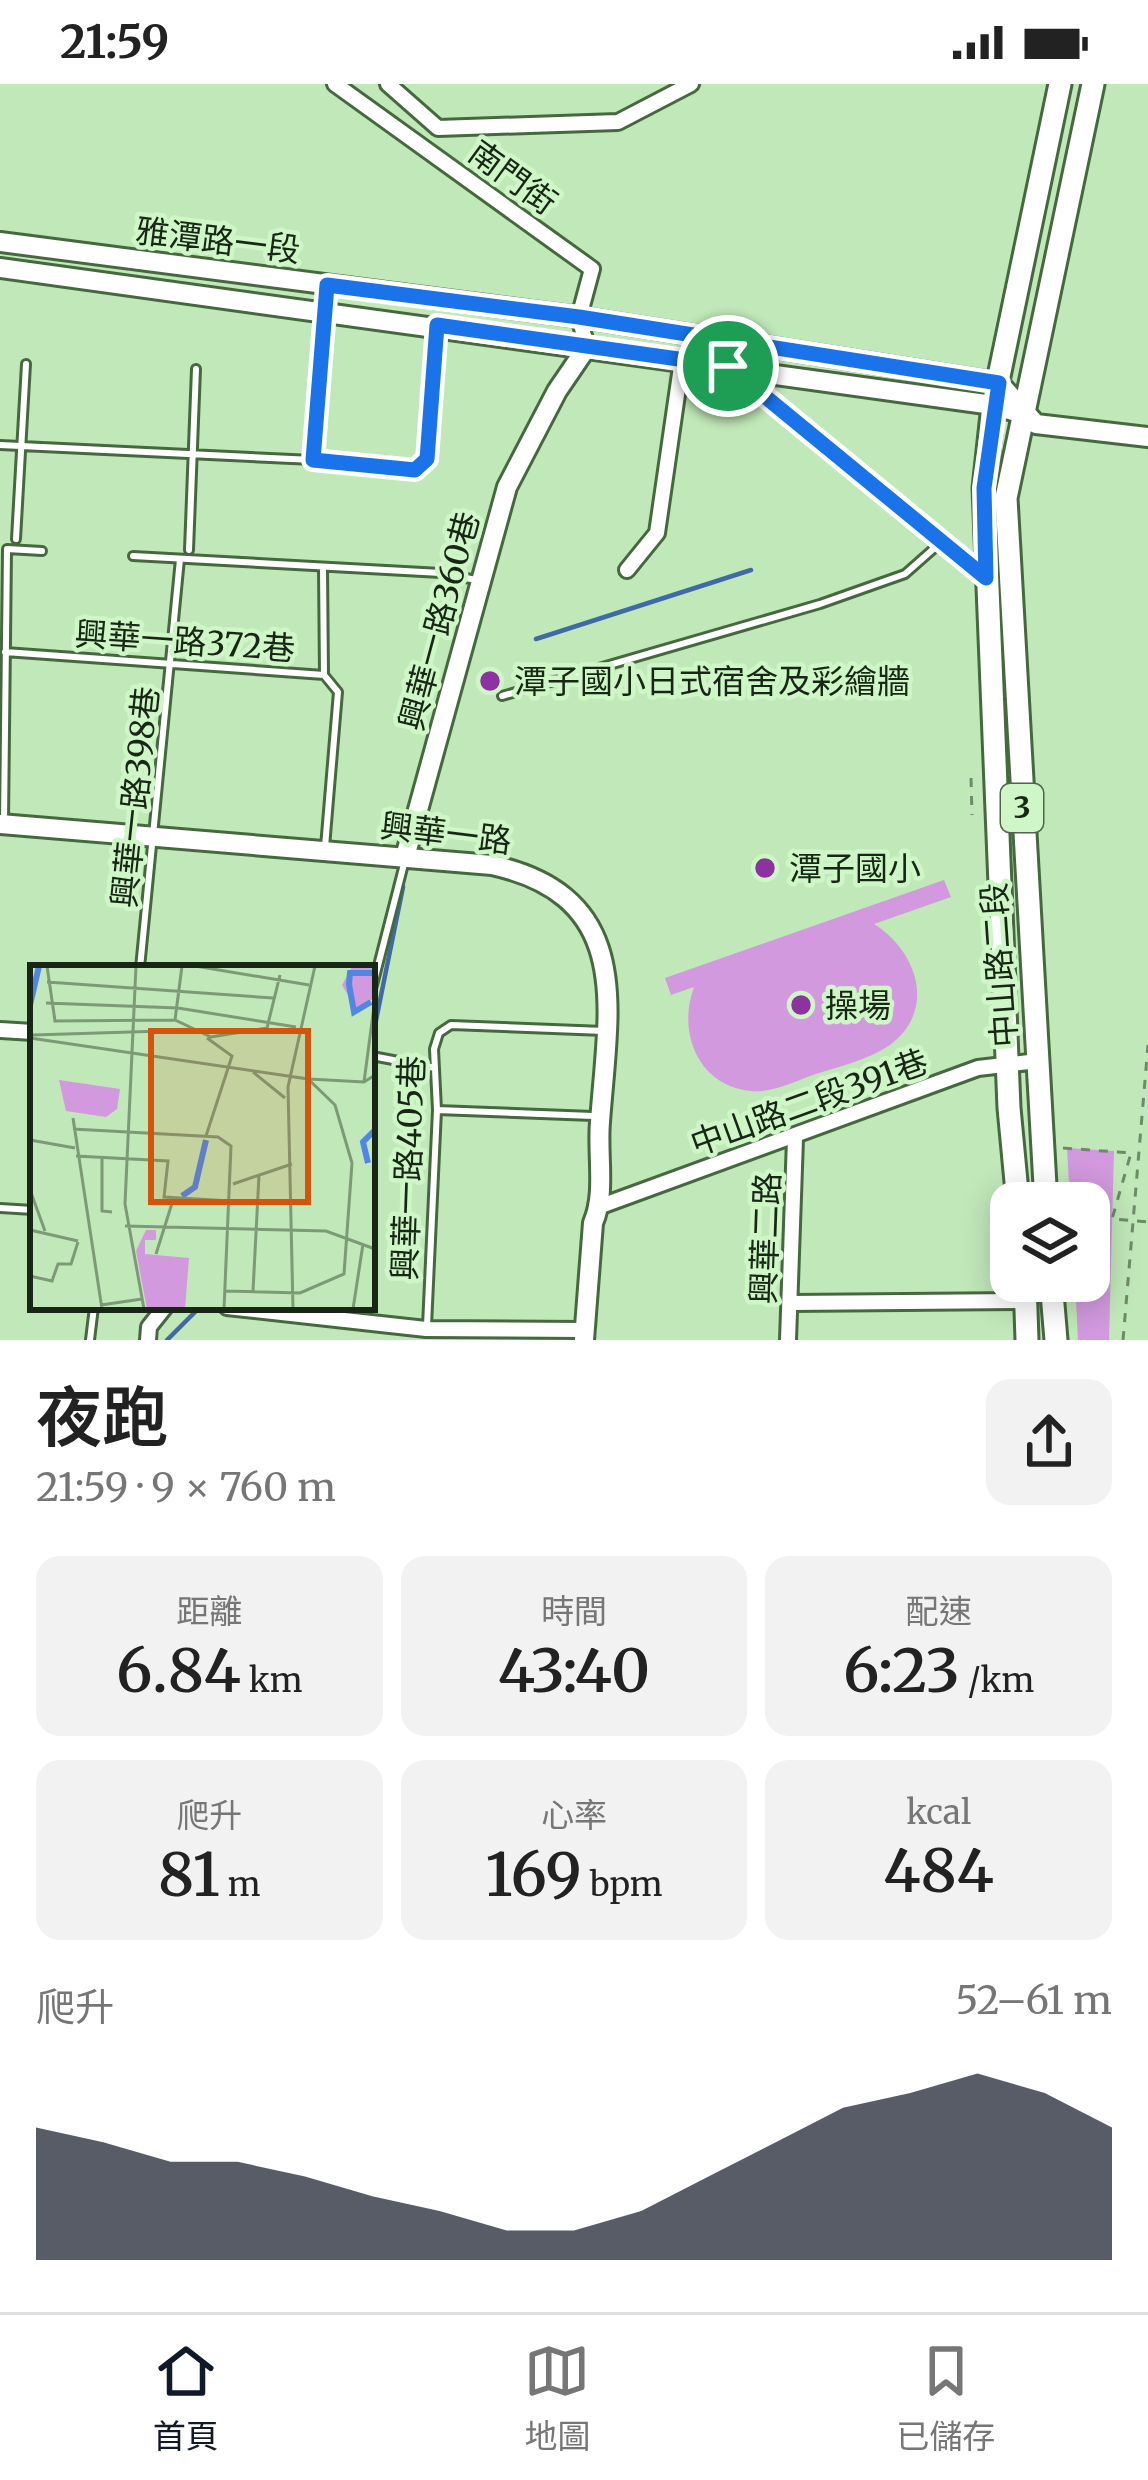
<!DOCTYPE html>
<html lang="zh-TW">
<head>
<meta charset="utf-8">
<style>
  body { margin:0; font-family:Merriweather,"Noto Sans TC",serif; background:#f2f2f2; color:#222; height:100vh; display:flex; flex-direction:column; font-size:45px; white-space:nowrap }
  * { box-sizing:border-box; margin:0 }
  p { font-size:39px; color:#767676 }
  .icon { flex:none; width:66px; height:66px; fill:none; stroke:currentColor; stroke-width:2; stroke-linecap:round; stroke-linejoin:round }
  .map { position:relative; height:1256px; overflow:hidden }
  .details { display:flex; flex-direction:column; background:#fff; flex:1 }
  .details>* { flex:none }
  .buttons { position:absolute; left:990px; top:1098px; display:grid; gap:24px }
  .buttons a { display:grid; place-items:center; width:120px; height:120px; border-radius:24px; background:#fff; box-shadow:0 6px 30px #0003; font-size:60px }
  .pin { position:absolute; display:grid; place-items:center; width:102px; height:102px; color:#fff; margin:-51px; border:6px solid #fff; border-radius:50%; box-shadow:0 3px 12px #0007 }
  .round { display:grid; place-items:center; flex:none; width:126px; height:126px; border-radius:24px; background:#f2f2f2 }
  .head { display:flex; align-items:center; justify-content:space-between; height:204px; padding:0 36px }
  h1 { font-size:66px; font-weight:600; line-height:90px }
  .figures { display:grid; grid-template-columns:repeat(3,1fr); gap:18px; height:204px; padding:12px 36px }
  .figures div { display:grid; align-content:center; border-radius:24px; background:#f2f2f2; text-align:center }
  .figures b { font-size:60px; font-weight:600 }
  .figures small { font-size:33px; font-weight:400 }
  .figures p { font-size:33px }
  .chart { height:336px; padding:24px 36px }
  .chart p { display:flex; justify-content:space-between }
  .chart svg { width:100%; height:216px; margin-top:12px; fill:#111827; opacity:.7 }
  .status { display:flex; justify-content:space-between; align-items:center; height:84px; padding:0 60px; background:#fff; direction:ltr }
  .status svg { height:33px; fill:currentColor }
  .tab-bar { display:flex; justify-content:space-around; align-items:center; height:168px; border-top:3px solid #e0e0e0; background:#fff; font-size:33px; color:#767676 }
  .tab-bar a { display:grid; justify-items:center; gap:6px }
  .tab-bar .on { color:#111827 }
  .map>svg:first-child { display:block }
  .green { fill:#d299de }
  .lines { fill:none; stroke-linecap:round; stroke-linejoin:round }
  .stream { stroke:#3f6aa6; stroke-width:4.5 }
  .lane-casing { stroke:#46683f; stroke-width:12 }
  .street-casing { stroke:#46683f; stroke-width:20 }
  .secondary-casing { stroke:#46683f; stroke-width:24 }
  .primary-casing { stroke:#46683f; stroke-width:27 }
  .path { stroke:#6f8a6a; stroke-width:3; stroke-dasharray:9 9; stroke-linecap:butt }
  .lane { stroke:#fff; stroke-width:6 }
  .street { stroke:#fff; stroke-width:14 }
  .secondary { stroke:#fff; stroke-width:18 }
  .primary { stroke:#fff; stroke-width:21 }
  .route-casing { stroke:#fff; stroke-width:24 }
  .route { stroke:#1a73e8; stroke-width:15 }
  .poi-dot { fill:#8c339f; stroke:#cef6c6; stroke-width:4.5 }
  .labels { text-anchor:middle; stroke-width:9; stroke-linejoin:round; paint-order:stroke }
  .shield { fill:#cef6c6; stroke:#4f644a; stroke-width:3 }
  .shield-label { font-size:30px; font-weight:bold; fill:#182615 }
  .street-label { font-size:33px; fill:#182615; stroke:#cef6c6 }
  .poi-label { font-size:33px; fill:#182615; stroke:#cef6c6; text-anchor:start }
  .inset-river { fill:none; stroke:#5087e4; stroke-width:6 }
  .inset-road { fill:none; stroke:#7d9a77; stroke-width:3 }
  .view { fill:#d3540d; fill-opacity:0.15; stroke:#d3540d; stroke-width:6 }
  .inset-edge { fill:none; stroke:#182615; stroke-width:6 }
</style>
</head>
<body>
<div class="status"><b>21:59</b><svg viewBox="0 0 49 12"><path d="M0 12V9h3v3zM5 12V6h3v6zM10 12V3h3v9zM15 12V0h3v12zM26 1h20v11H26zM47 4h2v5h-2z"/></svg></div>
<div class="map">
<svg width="1148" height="1256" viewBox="0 0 1148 1256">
  <rect width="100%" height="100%" fill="#c1e8b9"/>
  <path class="green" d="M944,796L951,813L874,840C916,866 938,925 890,961C868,976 837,983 813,991C793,998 772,1009 751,1007C698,1002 677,948 694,903L671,911L665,894Z
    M1067,1064L1114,1067L1109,1256H1078L1075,1197H1089V1119H1070Z"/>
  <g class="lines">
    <path class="stream" d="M536,555L751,486
      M372,956L403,803
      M167,1256L200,1223"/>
    <g class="lane-casing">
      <path id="lane" d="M0,361L313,376L327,205
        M313,376L415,385L426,375L436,251
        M16,455L26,280
        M189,466L196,285
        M133,472L441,489L476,496
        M323,484L324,591
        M5,568L324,591L338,608L325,763
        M502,612L820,520L905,490L939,460
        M4,737L7,465L42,467
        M140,884L180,475
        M372,905L404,780
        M372,972L435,984
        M437,1026L593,1032
        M0,1124L33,1126
        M427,1242L437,1026L434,965L439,949L451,941L604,947
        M90,1256L94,1223"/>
    </g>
    <g class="street-casing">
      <path id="street" d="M335,0L592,185L579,233L587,263
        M388,0L438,44L618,38L691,0
        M732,285L986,494
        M627,486L657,449L682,276
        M0,946L33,948
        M601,1122L978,984L1038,977
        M791,1219L1027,1217
        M227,1223L426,1245L585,1246
        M148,1256L149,1243L165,1223
        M788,1256L795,1055"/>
    </g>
    <g class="secondary-casing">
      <path id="secondary" d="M0,158L579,233L999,299L1036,340L1148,353
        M0,184L993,321L1026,331
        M0,740L492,781C636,813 608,925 600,1038C597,1071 606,1109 593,1139L584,1256
        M405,773L507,403L557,307L587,263"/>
    </g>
    <g class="primary-casing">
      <path id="primary" d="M1018,1119L1009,1024L984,404L993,321L1060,0
        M1046,1119L1006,414L1093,0
        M1025,1197L1027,1256
        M1051,1197L1056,1256"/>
    </g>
    <path class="path" d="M971,694L972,731
      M1063,1064L1131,1069L1112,1135L1148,1138
      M1123,1256L1148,961"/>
    <use href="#lane" class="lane"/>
    <use href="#street" class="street"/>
    <use href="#secondary" class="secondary"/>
    <use href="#primary" class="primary"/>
  </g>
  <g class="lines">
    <g class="route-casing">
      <path id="route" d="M327,201L579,233L999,299L984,404L986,494L728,282L437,241L427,375L415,386L313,376Z"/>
    </g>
    <use href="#route" class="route"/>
  </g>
  <g class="poi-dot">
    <circle cx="490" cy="597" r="12"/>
    <circle cx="765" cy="784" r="12"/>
    <circle cx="801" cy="921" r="12"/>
  </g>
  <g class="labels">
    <rect class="shield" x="1001" y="700" width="42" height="48" rx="9"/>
    <g class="shield-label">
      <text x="1022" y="734">3</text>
    </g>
    <g class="street-label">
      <text transform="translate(513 93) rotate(36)" y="12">南門街</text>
      <text transform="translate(218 156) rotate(7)" y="12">雅潭路一段</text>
      <text transform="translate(439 537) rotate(-75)" y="12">興華一路360巷</text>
      <text transform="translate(185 557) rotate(4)" y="12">興華一路372巷</text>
      <text transform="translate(135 713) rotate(-84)" y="12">興華一路398巷</text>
      <text transform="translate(446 749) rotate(7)" y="12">興華一路</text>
      <text transform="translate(999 881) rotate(-94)" y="12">中山路二段</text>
      <text transform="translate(809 1018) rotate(-20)" y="12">中山路二段391巷</text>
      <text transform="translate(408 1084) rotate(-88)" y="12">興華一路405巷</text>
      <text transform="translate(765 1154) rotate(-88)" y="12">興華二路</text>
    </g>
    <g class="poi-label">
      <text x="514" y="609">潭子國小日式宿舍及彩繪牆</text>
      <text x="789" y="796">潭子國小</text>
      <text x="825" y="933">操場</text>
    </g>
  </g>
  <g transform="translate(30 881)">
    <rect width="345" height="345" fill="#c1e8b9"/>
    <path d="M322,2H345V31L328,47L312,20ZM29,115L90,124L87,144L76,152L36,146ZM116,265H126V275H115V289L159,293L155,344H117L106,286Z" fill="#d299de"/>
    <path class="inset-river" d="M341,37L324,47L319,19L320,8H345M0,40L9,1M338,198L333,177L345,165M152,231L165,222L176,175"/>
    <path class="inset-road" d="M17,1L25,56L145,55L181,72L237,63L250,10M106,1L95,239L114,344M165,1L279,20M17,17L243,33M16,38L148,43L266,62M145,55L152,1M3,70L166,65M0,73L278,114L305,140L322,198L314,309L270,328L196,326M223,107L255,133M279,114L334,117L345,110M334,117L345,34M43,153L72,344M43,164L188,172L201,181L194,344M176,171L202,91L177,73M0,175L45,183M46,191L138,196L134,232L200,236M72,192V246L82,247M203,219L262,199M0,225L15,266M95,261L296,266L345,284M0,265L48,276M126,289L144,232M0,311L22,316L28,299H41L48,277M223,326L229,210M71,340L112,334M263,344L258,122L285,1M323,344L333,279"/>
    <path class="view" d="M121,66H278V237H121Z"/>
    <rect width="345" height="345" class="inset-edge"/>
  </g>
</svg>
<div class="buttons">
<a><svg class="icon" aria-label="layers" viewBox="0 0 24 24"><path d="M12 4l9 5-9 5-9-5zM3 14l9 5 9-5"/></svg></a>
</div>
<div class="pin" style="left:728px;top:282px;background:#1e9e55"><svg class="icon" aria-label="arrive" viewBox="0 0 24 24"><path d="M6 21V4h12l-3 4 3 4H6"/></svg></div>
</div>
<section class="details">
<div class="head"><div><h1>夜跑</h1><p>21:59 · 9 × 760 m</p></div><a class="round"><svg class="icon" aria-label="share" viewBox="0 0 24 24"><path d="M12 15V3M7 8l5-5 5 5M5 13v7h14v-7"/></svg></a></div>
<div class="figures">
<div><p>距離</p><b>6.84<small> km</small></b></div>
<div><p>時間</p><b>43:40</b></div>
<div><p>配速</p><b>6:23<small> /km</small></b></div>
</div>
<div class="figures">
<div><p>爬升</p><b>81<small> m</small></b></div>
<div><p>心率</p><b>169<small> bpm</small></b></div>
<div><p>kcal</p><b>484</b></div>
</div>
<div class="chart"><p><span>爬升</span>52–61 m</p>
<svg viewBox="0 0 160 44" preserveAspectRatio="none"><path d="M0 44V17L10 20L20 24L30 24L40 27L50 31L60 34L70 38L80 38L90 34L100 27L110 20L120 13L130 10L140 6L150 10L160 17V44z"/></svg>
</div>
</section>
<nav class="tab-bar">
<a class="on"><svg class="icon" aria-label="home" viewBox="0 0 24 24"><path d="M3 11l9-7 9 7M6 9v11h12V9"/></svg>首頁</a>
<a><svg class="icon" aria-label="map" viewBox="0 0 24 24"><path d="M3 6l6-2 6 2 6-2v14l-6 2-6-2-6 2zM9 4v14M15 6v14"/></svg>地圖</a>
<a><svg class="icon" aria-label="saved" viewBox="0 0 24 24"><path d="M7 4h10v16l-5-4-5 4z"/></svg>已儲存</a>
</nav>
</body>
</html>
